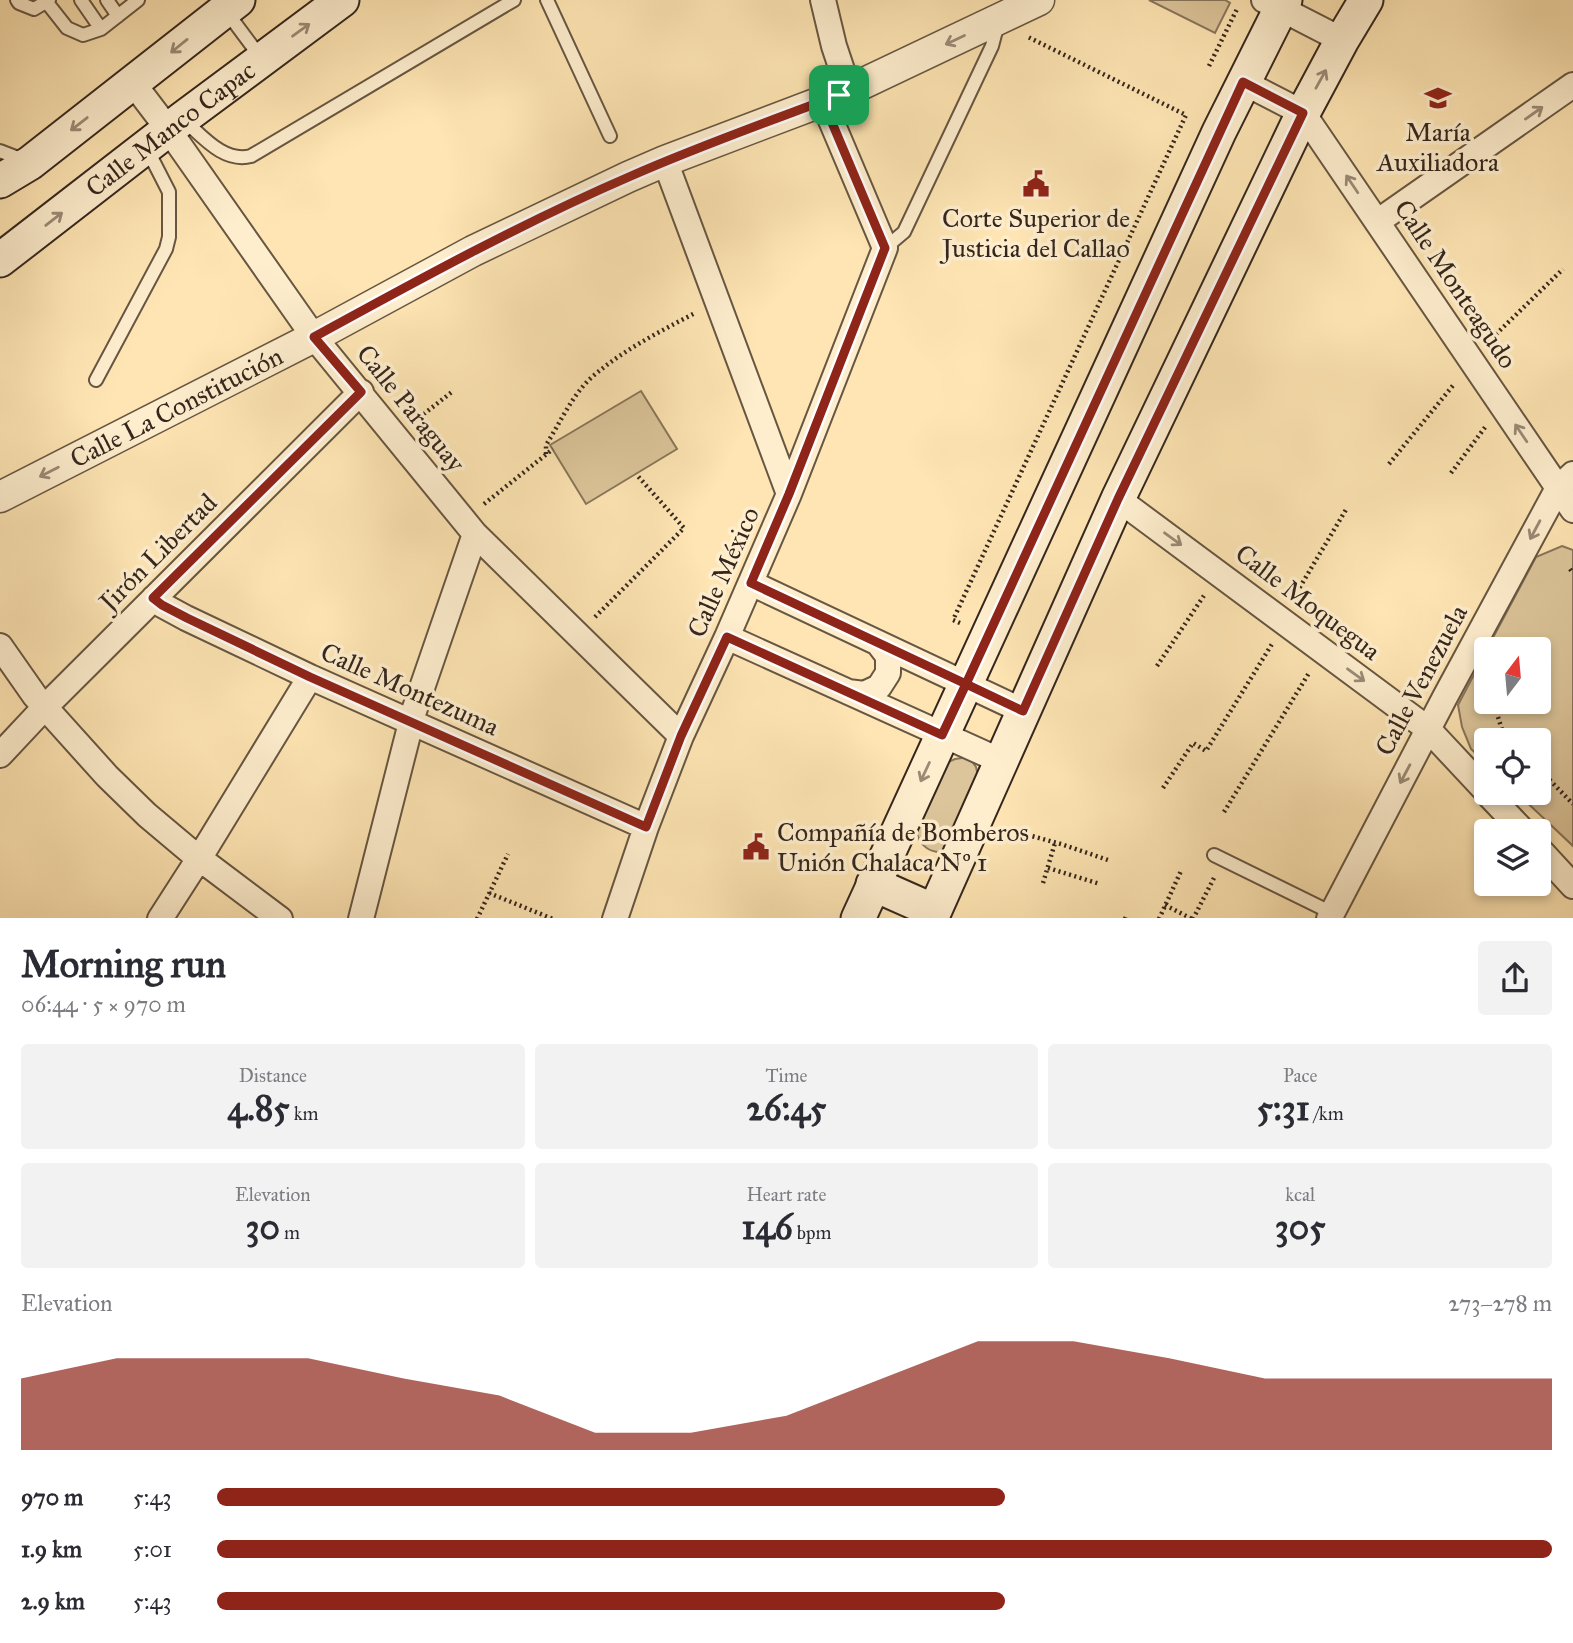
<!DOCTYPE html>
<html lang="en">
<head>
<meta charset="utf-8">
<style>
  body { margin:0; font-family:"IM FELL Great Primer",serif; background:#f2f2f3; color:#2b2b33; height:100vh; display:flex; flex-direction:column; font-size:26px; white-space:nowrap }
  * { box-sizing:border-box; margin:0 }
  p { font-size:23px; color:#7c7c81 }
  .icon { flex:none; width:38px; height:38px; fill:none; stroke:currentColor; stroke-width:2; stroke-linecap:round; stroke-linejoin:round }
  .map { position:relative; height:918px; overflow:hidden }
  .sheet { display:flex; flex-direction:column; background:#fff; flex:1 }
  .sheet>* { flex:none }
  .needle { width:46px; rotate:16deg }
  .buttons { position:absolute; left:1474px; top:637px; display:grid; gap:14px }
  .buttons a { display:grid; place-items:center; width:77px; height:77px; border-radius:7px; background:#fff; box-shadow:0 4px 10px #0003; font-size:35px }
  .pin { position:absolute; display:grid; place-items:center; width:60px; height:60px; color:#fff; margin:-30px; border-radius:14px; box-shadow:0 4px 10px #0006 }
  .round { display:grid; place-items:center; flex:none; width:74px; height:74px; border-radius:7px; background:#f2f2f3 }
  .head { display:flex; align-items:center; justify-content:space-between; height:119px; padding:0 21px }
  h1 { font-size:38px; font-weight:700; line-height:52px }
  .stats { display:grid; grid-template-columns:repeat(3,1fr); gap:10px; height:119px; padding:7px 21px }
  .stats div { display:grid; align-content:center; border-radius:7px; background:#f2f2f3; text-align:center }
  .stats b { font-size:35px; font-weight:700 }
  .stats small { font-size:19px; font-weight:400 }
  .stats p { font-size:19px }
  .chart { height:196px; padding:14px 21px }
  .chart p { display:flex; justify-content:space-between }
  .chart svg { width:100%; height:126px; margin-top:7px; fill:#8f2418; opacity:.7 }
  ul { padding:0 21px; list-style:none; font-size:23px }
  li { display:grid; grid-template-columns:112px 84px 1fr; align-items:center; height:52px }
  li i { height:18px; border-radius:9px; background:#8f2418 }
  .map>svg:first-child { display:block }
  .green { fill:#dcc59a; stroke:#88765c; stroke-width:2 }
  .lines { fill:none; stroke-linecap:round; stroke-linejoin:round }
  .service-casing { stroke:#675642; stroke-width:16 }
  .minor-casing { stroke:#675642; stroke-width:28 }
  .tertiary-casing { stroke:#675642; stroke-width:33 }
  .secondary-casing { stroke:#35261d; stroke-width:37 }
  .path { stroke:#35261d; stroke-width:4.5; stroke-dasharray:2 3.5; stroke-linecap:butt }
  .service { stroke:#feeece; stroke-width:12 }
  .minor { stroke:#feeece; stroke-width:24 }
  .tertiary { stroke:#feeece; stroke-width:30 }
  .secondary { stroke:#feeece; stroke-width:33 }
  .oneway { stroke:#9a8a76 }
  .route-casing { stroke:#fff; stroke-width:14 }
  .route { stroke:#8f2418; stroke-width:9 }
  .labels { text-anchor:middle; stroke-width:7; stroke-linejoin:round; paint-order:stroke }
  .street-label { font-size:26px; fill:#35261d; stroke:#feeece }
  .poi-label { font-size:26px; fill:#35261d; stroke:#feeece }
</style>
</head>
<body>
<div class="map">
<svg width="1573" height="919" viewBox="0 0 1573 919">
  <rect width="100%" height="100%" fill="#fee5b3"/>
  <filter id="stains"><feTurbulence type="fractalNoise" baseFrequency=".00286" numOctaves="4"/><feColorMatrix values="0 0 0 0 .2 0 0 0 0 .09 0 0 0 0 .02 0 0 0 .5 -.17"/></filter>
  <radialGradient id="worn" r=".72"><stop offset=".6" stop-color="#630" stop-opacity="0"/><stop offset="1" stop-color="#630" stop-opacity=".3"/></radialGradient>
  <path class="green" d="M1149,0H1225L1230,3L1215,33Z
    M641,391L677,449L586,504L550,445Z
    M1562,546L1573,550V846L1517,793H1538V740H1486V763L1471,749L1462,727L1458,705L1486,652V702H1538V649H1487L1536,557Z
    M969,757L976,767L979,780L947,851C931,855 919,846 916,830L946,763L955,759Z"/>
  <g class="lines">
    <g class="service-casing">
      <path id="service" d="M17,0L19,3L34,9L49,0
        M45,0L67,28L83,35L101,29L138,0
        M81,0L101,29
        M107,0L118,16
        M547,0L610,136
        M226,11L261,58
        M185,121C203,137 224,163 251,156L514,0
        M0,151L26,161
        M885,248L904,232L992,46L998,23
        M96,380L166,249L169,237V192L146,147
        M1214,855L1332,913"/>
    </g>
    <g class="minor-casing">
      <path id="minor" d="M1264,0L1342,40
        M1243,82L1303,113L1573,510
        M133,83L168,129L314,337L475,534L681,736
        M665,161L789,494
        M1377,222L1573,85
        M1118,499L1428,729L1486,791
        M751,583L1023,711
        M154,598L162,605L186,618L310,677L646,827
        M727,637L1001,761
        M0,646L35,696L107,776L147,815L191,852L280,919
        M848,692L864,694L879,687L888,673V656L878,643
        M0,755L45,707L361,392
        M1487,793L1523,831
        M1538,848L1573,886
        M160,919L205,849L310,677
        M361,919L414,711L475,534
        M615,919L646,827L681,736L727,637L789,494L885,248L830,118L839,95L843,73L834,46L823,0
        M1329,919L1445,697L1558,488L1573,474"/>
    </g>
    <g class="tertiary-casing">
      <g id="tertiary">
        <path id="s1" d="M0,497L314,337L473,251L628,177L665,161L839,95L1039,0"/>
      </g>
    </g>
    <g class="secondary-casing">
      <g id="secondary">
        <path d="M0,181L30,163L238,0"/>
        <path id="s2" d="M0,260L182,119L342,0"/>
        <path d="M873,884L934,911"/>
        <path d="M858,919L1219,132L1285,0"/>
        <path d="M931,919L1118,499L1303,113L1342,40L1366,0"/>
      </g>
    </g>
    <path class="path" d="M1209,66L1238,7
      M1488,342L1563,269
      M415,421L453,391
      M546,454V445C560,423 572,395 592,377C623,350 659,332 695,313
      M1389,464L1455,383
      M1451,473L1486,426
      M484,504L553,449
      M1570,569L1573,573
      M1294,597L1347,508
      M595,617L684,528L636,474
      M960,623L953,620L1186,115L1028,37
      M1157,666L1205,594
      M1498,717L1502,730L1511,740
      M1538,768L1573,804
      M1163,788L1193,743L1206,751L1272,644
      M1224,812L1309,673
      M1006,829L1061,844L1108,860
      M1048,868L1100,884
      M1043,883L1055,843
      M489,893L553,919
      M1165,905L1192,919
      M477,919L508,854
      M1125,919L1127,914
      M1159,919L1181,871
      M1193,919L1215,876"/>
    <use href="#service" class="service"/>
    <use href="#minor" class="minor"/>
    <use href="#tertiary" class="tertiary"/>
    <use href="#secondary" class="secondary"/>
  </g>
  <defs><path id="oneway-shaft" d="M-6 0H5M1.5-3L5.5 0L1.5 3" fill="none" stroke-width="1.6" stroke-linecap="round" stroke-linejoin="round" transform="scale(1.75)"/></defs>
  <g class="oneway">
    <use href="#oneway-shaft" transform="translate(301 30) rotate(-36)"/>
    <use href="#oneway-shaft" transform="translate(955 40) rotate(155)"/>
    <use href="#oneway-shaft" transform="translate(179 46) rotate(141)"/>
    <use href="#oneway-shaft" transform="translate(1321 79) rotate(-61)"/>
    <use href="#oneway-shaft" transform="translate(1534 113) rotate(-35)"/>
    <use href="#oneway-shaft" transform="translate(79 124) rotate(142)"/>
    <use href="#oneway-shaft" transform="translate(1352 184) rotate(-124)"/>
    <use href="#oneway-shaft" transform="translate(54 219) rotate(-38)"/>
    <use href="#oneway-shaft" transform="translate(1521 433) rotate(-124)"/>
    <use href="#oneway-shaft" transform="translate(49 472) rotate(153)"/>
    <use href="#oneway-shaft" transform="translate(1535 530) rotate(118)"/>
    <use href="#oneway-shaft" transform="translate(1173 539) rotate(36)"/>
    <use href="#oneway-shaft" transform="translate(1356 675) rotate(36)"/>
    <use href="#oneway-shaft" transform="translate(925 772) rotate(115)"/>
    <use href="#oneway-shaft" transform="translate(1405 774) rotate(118)"/>
  </g>
  <g class="lines">
    <g class="route-casing">
      <path id="route" d="M839,95C770,121 699,146 631,176C522,223 418,280 314,337L361,392L153,598L162,605L187,618L310,677L646,827L681,736L727,637L942,735L966,684L1023,711L1118,499L1303,113L1243,82L966,684L751,583L789,494L885,248L830,118L839,95"/>
    </g>
    <use href="#route" class="route"/>
  </g>
  <defs>
    <g id="school-bare" transform="scale(2.1)"><path d="M0-5L7-2L0 1L-7-2ZM-4 1L0 2.5L4 1V4Q0 6-4 4Z" fill="#8f2418" stroke="#feeece" stroke-width="2.5" paint-order="stroke"/></g>
    <g id="civic-bare" transform="scale(2.1)"><path d="M-.6-6.5H3V-4.5H.6V-3L4-1V1h2V6H-6V1h2V-1L-.6-3ZM-1.2 2.5V6h2.4V2.5Z" fill="#8f2418" stroke="#feeece" stroke-width="2.5" paint-order="stroke"/></g>
  </defs>
  <g fill-rule="evenodd">
    <use href="#school-bare" x="1438" y="98"/>
    <use href="#civic-bare" x="1036" y="184"/>
    <use href="#civic-bare" x="756" y="847"/>
  </g>
  <g class="labels">
    <g class="street-label">
      <text dy="9" stroke="none"><textPath href="#s2" startOffset="215">Calle Manco Capac</textPath></text>
      <text transform="translate(1456 284) rotate(56)" y="9">Calle Monteagudo</text>
      <text dy="9" stroke="none"><textPath href="#s1" startOffset="198">Calle La Constitución</textPath></text>
      <text transform="translate(411 408) rotate(51)" y="9">Calle Paraguay</text>
      <text transform="translate(158 552) rotate(-45)" y="9">Jirón Libertad</text>
      <text transform="translate(723 572) rotate(-66)" y="9">Calle México</text>
      <text transform="translate(1308 602) rotate(37)" y="9">Calle Moquegua</text>
      <text transform="translate(1421 680) rotate(-62)" y="9">Calle Venezuela</text>
      <text transform="translate(410 689) rotate(24)" y="9">Calle Montezuma</text>
    </g>
    <g class="poi-label">
      <text x="1438" y="141">María<tspan x="1438" dy="30">Auxiliadora</tspan></text>
      <text x="1036" y="227">Corte Superior de<tspan x="1036" dy="30">Justicia del Callao</tspan></text>
      <text x="777" y="841" text-anchor="start">Compañía de Bomberos<tspan x="777" dy="30">Unión Chalaca Nº 1</tspan></text>
    </g>
  </g>
  <rect width="100%" height="100%" filter="url(#stains)"/>
  <rect width="100%" height="100%" fill="url(#worn)"/>
</svg>
<div class="buttons">
<a><svg class="needle" viewBox="-14 -14 28 28"><path d="M0-13l5 13h-10z" fill="#e53935"/><path d="M0 13l5-13h-10z" fill="#7c7c81"/></svg></a>
<a><svg class="icon" aria-label="locate" viewBox="0 0 24 24"><circle cx="12" cy="12" r="6"/><path d="M12 2v4M12 18v4M2 12h4M18 12h4"/></svg></a>
<a><svg class="icon" aria-label="layers" viewBox="0 0 24 24"><path d="M12 4l9 5-9 5-9-5zM3 14l9 5 9-5"/></svg></a>
</div>
<div class="pin" style="left:839px;top:95px;background:#1e9e55"><svg class="icon" aria-label="arrive" viewBox="0 0 24 24"><path d="M6 21V4h12l-3 4 3 4H6"/></svg></div>
</div>
<section class="sheet">
<div class="head"><div><h1>Morning run</h1><p>06:44 · 5 × 970 m</p></div><a class="round"><svg class="icon" aria-label="share" viewBox="0 0 24 24"><path d="M12 15V3M7 8l5-5 5 5M5 13v7h14v-7"/></svg></a></div>
<div class="stats">
<div><p>Distance</p><b>4.85<small> km</small></b></div>
<div><p>Time</p><b>26:45</b></div>
<div><p>Pace</p><b>5:31<small> /km</small></b></div>
</div>
<div class="stats">
<div><p>Elevation</p><b>30<small> m</small></b></div>
<div><p>Heart rate</p><b>146<small> bpm</small></b></div>
<div><p>kcal</p><b>305</b></div>
</div>
<div class="chart"><p><span>Elevation</span>273–278 m</p>
<svg viewBox="0 0 160 44" preserveAspectRatio="none"><path d="M0 44V19L10 12L20 12L30 12L40 19L50 25L60 38L70 38L80 32L90 19L100 6L110 6L120 12L130 19L140 19L150 19L160 19V44z"/></svg>
</div>
<ul>
<li><b>970 m</b>5:43<i style="width:59%"></i></li>
<li><b>1.9 km</b>5:01<i style="width:100%"></i></li>
<li><b>2.9 km</b>5:43<i style="width:59%"></i></li>
</ul>
</section>
</body>
</html>
